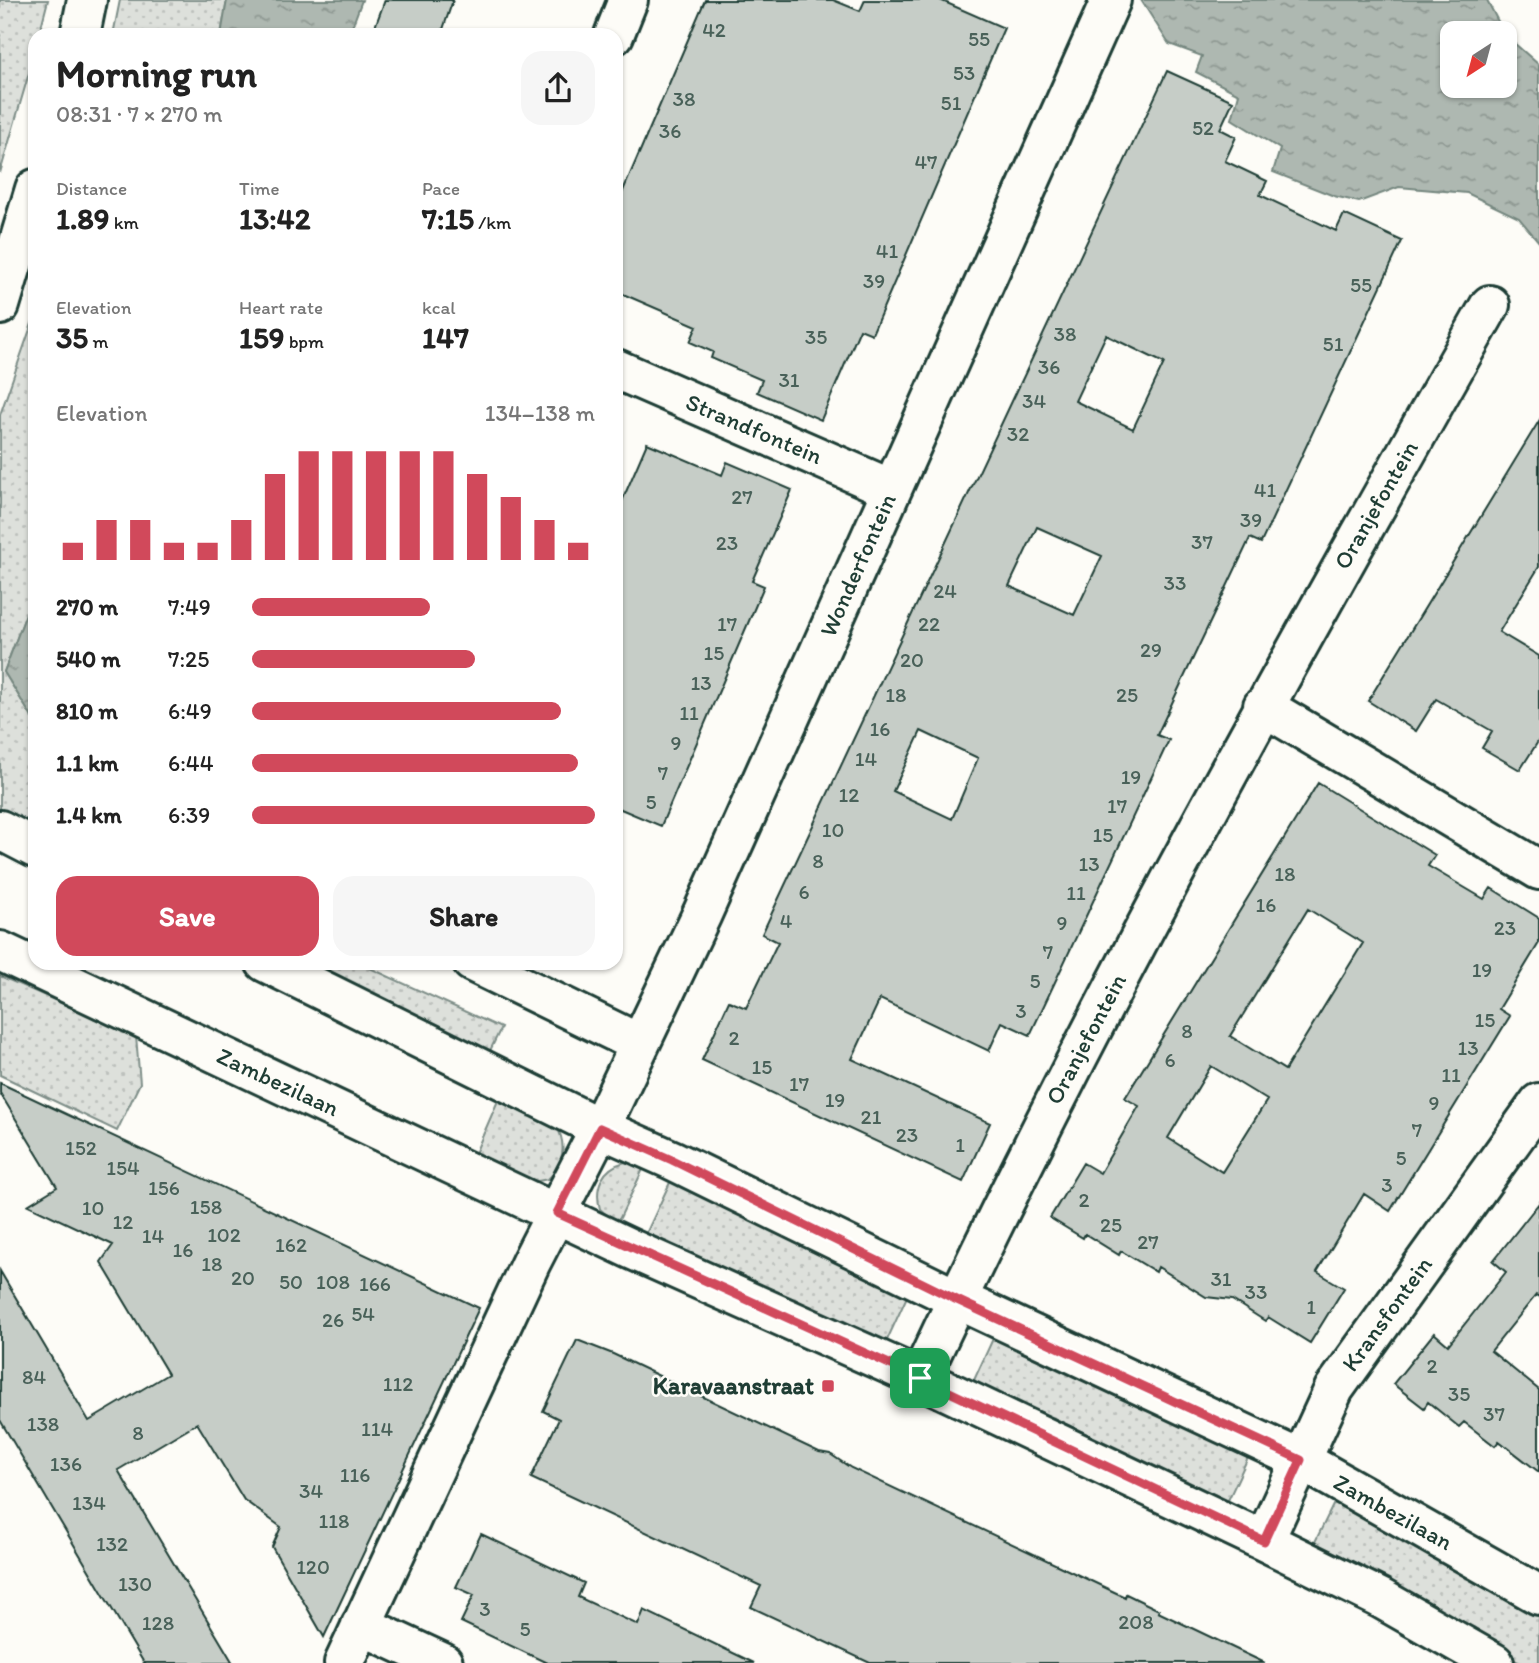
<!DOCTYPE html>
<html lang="en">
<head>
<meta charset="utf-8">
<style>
  body { margin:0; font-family:Itim,sans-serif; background:#f6f6f6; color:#222; height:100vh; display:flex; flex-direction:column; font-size:26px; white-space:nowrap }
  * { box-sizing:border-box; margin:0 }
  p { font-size:23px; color:#767676 }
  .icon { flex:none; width:38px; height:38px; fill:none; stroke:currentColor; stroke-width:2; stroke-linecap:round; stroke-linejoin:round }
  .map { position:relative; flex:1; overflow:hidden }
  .sheet { position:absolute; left:28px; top:28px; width:595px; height:942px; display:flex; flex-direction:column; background:#fff; border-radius:21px; box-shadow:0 2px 5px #0004 }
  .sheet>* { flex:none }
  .needle { width:46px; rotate:216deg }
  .controls { position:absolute; left:1440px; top:21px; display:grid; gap:14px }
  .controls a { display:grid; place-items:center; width:77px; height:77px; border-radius:14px; background:#fff; box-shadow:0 2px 5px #0004; font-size:35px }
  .pin { position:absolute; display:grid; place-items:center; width:60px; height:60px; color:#fff; margin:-30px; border-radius:14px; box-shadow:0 4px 10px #0006 }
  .round { display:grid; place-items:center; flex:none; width:74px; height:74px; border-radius:21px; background:#f6f6f6 }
  .summary { display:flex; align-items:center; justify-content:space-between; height:119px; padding:0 28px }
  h1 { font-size:38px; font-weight:700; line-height:52px }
  .figures { display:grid; grid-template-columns:repeat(3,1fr); gap:10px; height:119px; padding:7px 28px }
  .figures div { display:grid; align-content:center }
  .figures b { font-size:30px; font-weight:700 }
  .figures small { font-size:19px; font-weight:400 }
  .figures p { font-size:19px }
  .chart { height:196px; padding:14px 28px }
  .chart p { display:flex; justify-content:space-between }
  .chart svg { width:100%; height:126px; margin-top:7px; stroke:#d1495b; stroke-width:6 }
  .action { display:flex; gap:14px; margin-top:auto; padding:14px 28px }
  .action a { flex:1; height:80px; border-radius:21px; background:#d1495b; color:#fff; font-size:28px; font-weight:700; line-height:80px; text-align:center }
  .action a+a { background:#f6f6f6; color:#222 }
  ul { padding:0 28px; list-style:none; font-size:23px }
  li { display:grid; grid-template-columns:112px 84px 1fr; align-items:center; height:52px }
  li i { height:18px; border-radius:9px; background:#d1495b }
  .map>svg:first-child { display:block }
  .grass { fill:url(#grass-dots); stroke:#7e8e88; stroke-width:2 }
  .water { fill:url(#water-ripples); stroke:#75877f; stroke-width:2 }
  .building { fill:#c6cdc7; stroke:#1f3d34; stroke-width:2; fill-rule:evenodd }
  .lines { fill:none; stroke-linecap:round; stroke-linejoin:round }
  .minor-casing { stroke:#1f3d34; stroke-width:44 }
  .major-casing { stroke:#1f3d34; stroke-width:44 }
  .minor { stroke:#fdfcf7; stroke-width:38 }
  .major { stroke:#fdfcf7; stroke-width:38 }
  .route-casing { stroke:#fff; stroke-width:14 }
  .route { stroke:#d1495b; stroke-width:9 }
  .poi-dot { fill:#d1495b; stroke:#fdfcf7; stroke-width:2.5 }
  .labels { text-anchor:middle; stroke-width:5; stroke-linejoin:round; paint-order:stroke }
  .number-label { font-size:21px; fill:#496159 }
  .street-label { font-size:24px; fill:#1f3d34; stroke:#fdfcf7 }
  .poi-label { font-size:24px; font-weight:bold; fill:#1f3d34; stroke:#fdfcf7; text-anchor:end }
</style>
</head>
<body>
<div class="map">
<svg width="1539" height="1663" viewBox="0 0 1539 1663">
  <defs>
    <pattern id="grass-dots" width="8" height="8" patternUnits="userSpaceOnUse" patternTransform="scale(1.75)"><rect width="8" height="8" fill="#dde0db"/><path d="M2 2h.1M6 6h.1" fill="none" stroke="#bdc1bd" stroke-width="1.8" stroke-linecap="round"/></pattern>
    <pattern id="water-ripples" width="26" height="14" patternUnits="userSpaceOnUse" patternTransform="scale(1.75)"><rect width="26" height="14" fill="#aeb8b1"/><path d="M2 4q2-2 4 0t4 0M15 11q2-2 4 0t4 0" fill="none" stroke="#8d9791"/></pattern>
  </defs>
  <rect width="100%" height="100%" fill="#fdfcf7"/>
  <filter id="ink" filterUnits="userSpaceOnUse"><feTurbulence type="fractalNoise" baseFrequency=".0143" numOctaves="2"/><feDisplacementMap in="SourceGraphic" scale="14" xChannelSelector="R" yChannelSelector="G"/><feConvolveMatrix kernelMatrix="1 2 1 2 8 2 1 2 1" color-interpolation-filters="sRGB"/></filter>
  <g filter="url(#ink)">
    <path class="grass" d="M0,0H48L39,35H35L29,73L0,173Z
      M120,0H227L221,35H113Z
      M35,315V590L4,672L35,722V829L0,812V415Z
      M299,963H359L501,1028L487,1057Z
      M0,976L136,1036L140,1083L117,1131L0,1075Z
      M500,1096L556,1126C567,1143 564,1165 548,1179L528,1183L473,1158Z
      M625,1162L645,1165L617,1224L600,1209C594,1187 602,1168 625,1162Z
      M672,1178L910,1290L883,1349L644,1238Z
      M996,1332L1251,1451L1224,1509L969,1391Z
      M1340,1491L1539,1603V1663H1520L1311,1550Z"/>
    <path class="water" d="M227,0H362L349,35H221Z
      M1141,0H1487L1504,33H1452V86H1505V35L1539,65V242L1519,218L1467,193L1399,187L1359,202L1334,196L1273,172L1280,149L1232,119L1239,94L1196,72L1202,56L1169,44Z
      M35,590V722L4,672Z"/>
    <path class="building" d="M385,0H453L441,35H372Z
      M705,0H833L860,11L865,0H940L1004,28L872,334L860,329L821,420L757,392L762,380L711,358L713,352L690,342L697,326L616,291V207Z
      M1167,71L1233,101L1220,129L1236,137L1225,161L1267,181L1260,195L1336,231L1344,214L1402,241L1261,543L1250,538L1194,656L1157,735L1169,740L1030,1035L1002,1022L989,1051L880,999L852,1059L990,1123L963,1182L702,1060L729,1001L746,1008L778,942L762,934ZM1106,335L1164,363L1133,429L1075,401ZM1037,527L1102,556L1074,615L1009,586ZM921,731L978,758L952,819L893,791Z
      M1539,421V567L1499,632L1539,656V740L1520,770L1482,748L1492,731L1436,699L1416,731L1368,701Z
      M647,443L722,475L727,462L792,490L752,581L764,586L661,826L616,807V515Z
      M1318,783L1435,855L1428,866L1484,899L1491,888L1539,918V943L1499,1009L1510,1016L1390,1211L1364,1194L1317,1272L1344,1288L1310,1343L1268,1317L1265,1321L1232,1300L1206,1297L1158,1267L1156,1272L1121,1251L1119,1255L1085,1234L1083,1238L1050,1218L1083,1163L1100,1173L1139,1106L1125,1098ZM1308,909L1363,943L1285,1070L1230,1036ZM1211,1066L1267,1100L1222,1172L1168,1138Z
      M0,1083L479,1308L324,1637L272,1547L281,1527L244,1500L197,1423L118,1470L233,1663H144L0,1420V1271L89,1421L168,1374L101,1262L113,1245L28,1205L57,1187L0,1093Z
      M1539,1203V1297L1536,1295L1491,1351L1539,1390V1472L1499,1441L1495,1446L1464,1422L1459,1427L1428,1402L1424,1408L1393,1384L1434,1333L1448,1345L1506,1272L1493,1261Z
      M577,1340L613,1354L819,1452L830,1454L851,1468L1125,1597L1126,1594L1159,1610L1158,1612L1265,1663H870L751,1607L761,1586L531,1478L559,1419L543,1411Z
      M481,1534L584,1583L578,1597L638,1625L644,1610L754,1663H547L461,1622L474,1595L456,1587Z"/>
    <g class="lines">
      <g class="minor-casing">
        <path id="minor" d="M614,35L628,0
          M616,369L891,489
          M1263,706L1539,870
          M0,830L35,848
          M0,951L631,1249L920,1378L1264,1541L1380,1598L1494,1663
          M265,962L600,1128L672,1160L957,1299L1301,1460L1539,1595
          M472,962L640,1044
          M920,1378C1092,1010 1290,657 1490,305
          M1264,1541L1334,1389L1539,1103
          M361,1625L443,1663
          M344,1663L531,1262L600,1128L702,914L1111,0"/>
      </g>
      <g class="major-casing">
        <path id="major" d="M80,35L87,0
          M0,305L35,189"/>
      </g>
      <use href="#minor" class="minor"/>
      <use href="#major" class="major"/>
    </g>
  </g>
  <g class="lines" filter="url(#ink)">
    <g class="route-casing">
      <path id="route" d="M600,1128L672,1160L957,1300L1301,1460L1264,1541L920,1378L557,1213Z"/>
    </g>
    <use href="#route" class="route"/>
  </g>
  <rect class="poi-dot" x="821" y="1379" width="14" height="14" rx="3.5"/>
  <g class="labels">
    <g class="number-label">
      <text x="714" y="37">42</text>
      <text x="979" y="46">55</text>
      <text x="964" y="80">53</text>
      <text x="684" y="106">38</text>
      <text x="951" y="110">51</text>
      <text x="1203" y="135">52</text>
      <text x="670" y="138">36</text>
      <text x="926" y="169">47</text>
      <text x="887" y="258">41</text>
      <text x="874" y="288">39</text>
      <text x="1361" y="292">55</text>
      <text x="1065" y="341">38</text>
      <text x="816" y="344">35</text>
      <text x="1333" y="351">51</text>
      <text x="1049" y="374">36</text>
      <text x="789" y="387">31</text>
      <text x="1034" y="408">34</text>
      <text x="1018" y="441">32</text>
      <text x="1265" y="497">41</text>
      <text x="742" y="504">27</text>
      <text x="1251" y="527">39</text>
      <text x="1202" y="549">37</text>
      <text x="727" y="550">23</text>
      <text x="1175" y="590">33</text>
      <text x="945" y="598">24</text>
      <text x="727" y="631">17</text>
      <text x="929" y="631">22</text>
      <text x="1151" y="657">29</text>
      <text x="714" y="660">15</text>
      <text x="912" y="667">20</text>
      <text x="701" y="690">13</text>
      <text x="896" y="702">18</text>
      <text x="1127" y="702">25</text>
      <text x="689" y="720">11</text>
      <text x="880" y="736">16</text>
      <text x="676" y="750">9</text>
      <text x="866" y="766">14</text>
      <text x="663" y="780">7</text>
      <text x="1131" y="784">19</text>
      <text x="849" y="802">12</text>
      <text x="651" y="809">5</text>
      <text x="1117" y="813">17</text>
      <text x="833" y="837">10</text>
      <text x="1103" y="842">15</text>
      <text x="818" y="868">8</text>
      <text x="1089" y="871">13</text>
      <text x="1285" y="881">18</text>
      <text x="804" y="899">6</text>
      <text x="1076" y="900">11</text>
      <text x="1266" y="912">16</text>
      <text x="786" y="928">4</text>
      <text x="1062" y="930">9</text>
      <text x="1505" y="935">23</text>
      <text x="1048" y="959">7</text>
      <text x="1482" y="977">19</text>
      <text x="1035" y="988">5</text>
      <text x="1021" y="1018">3</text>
      <text x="1485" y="1027">15</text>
      <text x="1187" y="1038">8</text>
      <text x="734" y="1045">2</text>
      <text x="1468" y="1055">13</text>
      <text x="1170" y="1067">6</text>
      <text x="762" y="1074">15</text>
      <text x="1451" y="1082">11</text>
      <text x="799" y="1091">17</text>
      <text x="835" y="1107">19</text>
      <text x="1434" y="1110">9</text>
      <text x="871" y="1124">21</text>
      <text x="1417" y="1137">7</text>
      <text x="907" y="1142">23</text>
      <text x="960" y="1152">1</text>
      <text x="81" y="1155">152</text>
      <text x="1401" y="1165">5</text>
      <text x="123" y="1175">154</text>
      <text x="1387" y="1192">3</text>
      <text x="164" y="1195">156</text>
      <text x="1084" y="1207">2</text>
      <text x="206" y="1214">158</text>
      <text x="93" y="1215">10</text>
      <text x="123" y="1229">12</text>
      <text x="1111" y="1232">25</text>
      <text x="224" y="1242">102</text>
      <text x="153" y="1243">14</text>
      <text x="1148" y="1249">27</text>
      <text x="291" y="1252">162</text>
      <text x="183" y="1257">16</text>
      <text x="212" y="1271">18</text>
      <text x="243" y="1285">20</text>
      <text x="1221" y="1286">31</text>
      <text x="291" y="1289">50</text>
      <text x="333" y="1289">108</text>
      <text x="375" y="1291">166</text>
      <text x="1256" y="1299">33</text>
      <text x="1311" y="1314">1</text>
      <text x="363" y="1321">54</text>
      <text x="333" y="1327">26</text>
      <text x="1432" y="1373">2</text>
      <text x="34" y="1384">84</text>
      <text x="398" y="1391">112</text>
      <text x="1459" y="1401">35</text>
      <text x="1494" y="1421">37</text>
      <text x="43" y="1431">138</text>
      <text x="377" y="1436">114</text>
      <text x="138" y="1440">8</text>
      <text x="66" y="1471">136</text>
      <text x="355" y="1482">116</text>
      <text x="311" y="1498">34</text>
      <text x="89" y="1510">134</text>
      <text x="334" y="1528">118</text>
      <text x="112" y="1551">132</text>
      <text x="313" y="1574">120</text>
      <text x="135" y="1591">130</text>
      <text x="485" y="1616">3</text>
      <text x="1136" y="1629">208</text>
      <text x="158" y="1630">128</text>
      <text x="525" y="1636">5</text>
    </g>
    <g class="street-label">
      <text transform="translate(754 429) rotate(23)" y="8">Strandfontein</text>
      <text transform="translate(1376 505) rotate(-60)" y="8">Oranjefontein</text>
      <text transform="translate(858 565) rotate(-66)" y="8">Wonderfontein</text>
      <text transform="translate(1086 1039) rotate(-62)" y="8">Oranjefontein</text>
      <text transform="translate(278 1082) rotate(25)" y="8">Zambezilaan</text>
      <text transform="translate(1387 1314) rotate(-54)" y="8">Kransfontein</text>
      <text transform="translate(1393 1512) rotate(29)" y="8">Zambezilaan</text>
    </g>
    <g class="poi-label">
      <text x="814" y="1394">Karavaanstraat</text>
    </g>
  </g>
</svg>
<div class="controls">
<a><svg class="needle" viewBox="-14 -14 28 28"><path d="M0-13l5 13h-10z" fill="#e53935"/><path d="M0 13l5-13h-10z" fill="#767676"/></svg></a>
</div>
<div class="pin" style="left:920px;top:1378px;background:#1e9e55"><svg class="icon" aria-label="arrive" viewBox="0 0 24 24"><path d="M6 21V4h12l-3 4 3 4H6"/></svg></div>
<section class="sheet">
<div class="summary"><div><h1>Morning run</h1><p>08:31 · 7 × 270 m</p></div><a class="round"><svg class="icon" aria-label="share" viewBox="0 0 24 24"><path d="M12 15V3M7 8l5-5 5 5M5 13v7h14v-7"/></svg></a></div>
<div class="figures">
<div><p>Distance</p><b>1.89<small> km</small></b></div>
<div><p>Time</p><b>13:42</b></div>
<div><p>Pace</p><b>7:15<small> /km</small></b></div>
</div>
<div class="figures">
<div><p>Elevation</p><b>35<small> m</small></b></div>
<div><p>Heart rate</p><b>159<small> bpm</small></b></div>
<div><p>kcal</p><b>147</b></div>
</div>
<div class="chart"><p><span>Elevation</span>134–138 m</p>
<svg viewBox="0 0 160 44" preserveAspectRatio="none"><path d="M5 44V38M15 44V30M25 44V30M35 44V38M45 44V38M55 44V30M65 44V14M75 44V6M85 44V6M95 44V6M105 44V6M115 44V6M125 44V14M135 44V22M145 44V30M155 44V38"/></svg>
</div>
<ul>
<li><b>270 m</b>7:49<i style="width:52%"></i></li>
<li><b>540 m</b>7:25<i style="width:65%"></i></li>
<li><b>810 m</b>6:49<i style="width:90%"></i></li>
<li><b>1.1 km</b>6:44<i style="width:95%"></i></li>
<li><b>1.4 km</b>6:39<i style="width:100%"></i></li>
</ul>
<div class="action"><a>Save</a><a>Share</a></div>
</section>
</div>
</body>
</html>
